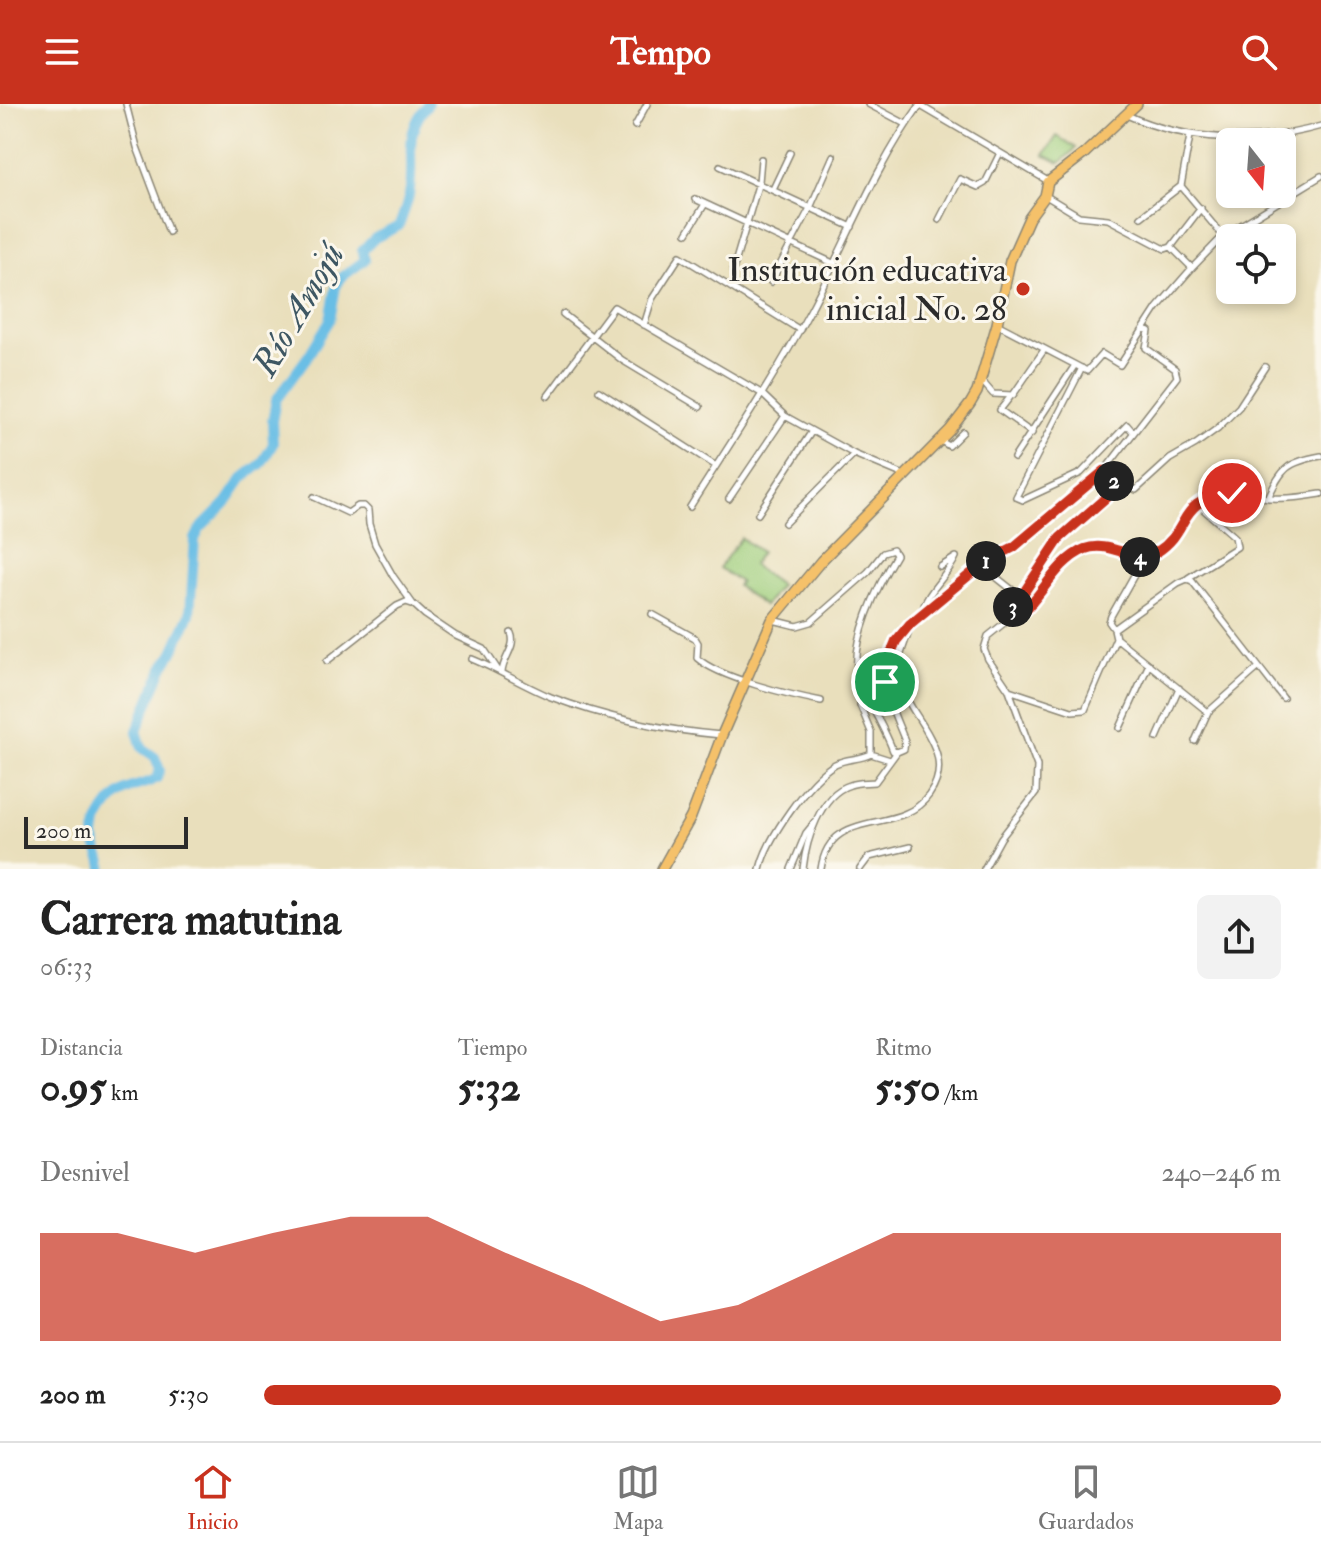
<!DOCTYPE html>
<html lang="es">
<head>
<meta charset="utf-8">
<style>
  body { margin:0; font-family:"IM FELL Double Pica",serif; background:#f2f2f2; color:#222; height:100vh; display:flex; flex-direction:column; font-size:30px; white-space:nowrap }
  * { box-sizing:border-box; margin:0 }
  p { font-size:26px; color:#767676 }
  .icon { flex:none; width:44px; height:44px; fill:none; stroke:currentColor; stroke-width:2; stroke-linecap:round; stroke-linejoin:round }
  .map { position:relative; height:765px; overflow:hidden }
  .sheet { display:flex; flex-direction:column; background:#fff; flex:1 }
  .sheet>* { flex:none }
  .needle { width:52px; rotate:163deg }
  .fabs { position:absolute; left:1216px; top:24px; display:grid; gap:16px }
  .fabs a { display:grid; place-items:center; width:80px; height:80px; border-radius:12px; background:#fff; box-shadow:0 4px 12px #0003; font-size:40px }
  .scale { position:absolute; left:24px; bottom:20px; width:164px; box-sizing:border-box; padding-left:8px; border:4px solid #2b2b2b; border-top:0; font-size:22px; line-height:28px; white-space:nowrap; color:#2b2b2b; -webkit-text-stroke:6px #fbf7ec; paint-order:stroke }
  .pin { position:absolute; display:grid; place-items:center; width:68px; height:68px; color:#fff; margin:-34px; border:4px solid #fff; border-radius:50%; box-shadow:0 2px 8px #0007 }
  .km { position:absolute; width:40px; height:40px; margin:-20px; border-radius:50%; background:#222; color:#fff; font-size:22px; line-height:40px; text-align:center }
  .round { display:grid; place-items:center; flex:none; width:84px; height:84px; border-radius:12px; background:#f2f2f2 }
  .overview { display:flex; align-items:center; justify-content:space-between; height:136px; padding:0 40px }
  h1 { font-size:44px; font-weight:800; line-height:60px }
  .figures { display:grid; grid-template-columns:repeat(3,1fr); gap:12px; height:136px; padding:8px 40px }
  .figures div { display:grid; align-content:center }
  .figures b { font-size:40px; font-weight:800 }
  .figures small { font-size:22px; font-weight:400 }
  .figures p { font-size:22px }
  .chart { height:224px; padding:16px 40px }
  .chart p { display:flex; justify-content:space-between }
  .chart svg { width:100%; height:144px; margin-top:8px; fill:#c8321e; opacity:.7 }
  ul { padding:0 40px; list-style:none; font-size:26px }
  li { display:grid; grid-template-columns:128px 96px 1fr; align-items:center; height:60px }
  li i { height:20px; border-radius:10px; background:#c8321e }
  header { display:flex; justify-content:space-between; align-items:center; height:104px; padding:0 40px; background:#c8321e; color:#fff; font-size:36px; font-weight:800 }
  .tabs { display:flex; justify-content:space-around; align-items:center; height:112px; border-top:2px solid #e0e0e0; background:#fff; font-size:22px; color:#767676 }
  .tabs a { display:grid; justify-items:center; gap:4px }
  .tabs .on { color:#c8321e }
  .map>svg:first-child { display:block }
  .green { fill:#9fce7c; stroke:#657c54; stroke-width:2 }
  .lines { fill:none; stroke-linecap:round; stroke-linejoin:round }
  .river { stroke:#69bee5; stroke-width:10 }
  .minor-casing { stroke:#8a8574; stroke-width:8 }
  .trunk-casing { stroke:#8a8574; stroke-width:12 }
  .minor { stroke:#fff; stroke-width:5 }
  .trunk { stroke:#f5c16b; stroke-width:9 }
  .route-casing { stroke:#fff; stroke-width:16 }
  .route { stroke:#c8321e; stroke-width:10 }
  .poi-dot { fill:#c8321e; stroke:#fbf7ec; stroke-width:3 }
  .labels { text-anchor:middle; stroke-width:6; stroke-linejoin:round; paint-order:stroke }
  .poi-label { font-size:34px; fill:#2b2b2b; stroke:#fbf7ec; text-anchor:end }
  .water-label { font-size:36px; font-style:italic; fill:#3e5763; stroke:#fbf7ec }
</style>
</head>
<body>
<header><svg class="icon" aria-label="menu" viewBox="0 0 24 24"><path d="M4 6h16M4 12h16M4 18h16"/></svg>Tempo<svg class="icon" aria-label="search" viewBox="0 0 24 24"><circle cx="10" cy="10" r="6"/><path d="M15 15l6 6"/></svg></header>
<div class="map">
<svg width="1321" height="765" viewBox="0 0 1321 765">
  <rect width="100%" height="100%" fill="#fbf7ec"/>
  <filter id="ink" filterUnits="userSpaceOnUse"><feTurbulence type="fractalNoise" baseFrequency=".0125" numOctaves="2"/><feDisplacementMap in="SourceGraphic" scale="16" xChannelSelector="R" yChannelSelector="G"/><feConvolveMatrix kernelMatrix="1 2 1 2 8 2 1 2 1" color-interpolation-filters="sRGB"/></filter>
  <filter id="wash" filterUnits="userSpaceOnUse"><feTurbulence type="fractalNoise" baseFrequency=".006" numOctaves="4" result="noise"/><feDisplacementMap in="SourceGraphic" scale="32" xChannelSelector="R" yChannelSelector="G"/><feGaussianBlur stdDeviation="1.8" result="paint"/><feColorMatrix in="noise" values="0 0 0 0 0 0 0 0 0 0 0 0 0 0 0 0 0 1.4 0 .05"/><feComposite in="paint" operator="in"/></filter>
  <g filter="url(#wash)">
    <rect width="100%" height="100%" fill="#e9dfbc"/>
    <path class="green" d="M1057,32L1076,44L1060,59L1044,51Z
      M741,434L761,448L752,461L780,481L764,502L737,482L740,478L719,464Z"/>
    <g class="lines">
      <path class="river" d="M103,765C103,754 95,745 95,734C95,716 111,694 126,686C136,681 147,680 157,674L160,666L155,653L142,644L137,627L163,564L173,548L190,510L195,435L200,425L226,399L243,374L261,360L266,352L273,340L272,317L276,296L308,252L330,216L336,183L342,173L365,156L362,147L375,134L399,122C403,110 409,97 410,85C415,48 402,31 428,0"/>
    </g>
  </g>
  <g filter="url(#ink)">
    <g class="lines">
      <g class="minor-casing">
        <path id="minor" d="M126,0L137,43L169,128
          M868,0L906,20
          M919,1L1048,77
          M1127,11C1185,38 1259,40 1321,22
          M635,22L647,0
          M1190,32L1181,82L1223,132
          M720,62L852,123
          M773,85L790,49
          M1046,92L1079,112L1108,115L1165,145L1171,143
          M695,95L835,160
          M1141,113L1181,82
          M939,116L960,75L978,83L985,79L1000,49
          M687,129L705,100
          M1192,164L1223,132L1321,72
          M733,166L759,78L761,55
          M771,178L810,104L833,52
          M563,210L622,256L700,303
          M997,220L1087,267L1102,250L1120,261L1157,204L1192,164L1171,143L1201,104
          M644,221L652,195L680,152L800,226
          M1082,264L1016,393L1023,396L1081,369L1127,321L1133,328
          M981,276L993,290L1013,291L1044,246
          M599,287L716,362
          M548,292L614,203L761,289L785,312L854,350L904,371
          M1011,292L1000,306L1032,329
          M941,337L949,342L963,328
          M1014,354L1075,261
          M1104,367L1177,273L1175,265L1146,244L1149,227L1145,225
          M1114,375L1136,386L1170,355L1196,340L1218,324L1239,303L1265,263
          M314,393L348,409L358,402H364L368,406L369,420L375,440L393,472L413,500L425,511L456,532L484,545L498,566
          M1268,394C1282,364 1287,358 1321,352
          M729,395L785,312
          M690,403C731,338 775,273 811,205C847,137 874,64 920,1
          M758,410L812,327
          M785,419L854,350
          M1138,453L1137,466L1111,512L1109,518L1114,525L1178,479L1187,475L1192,477L1283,594
          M991,469L1020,492
          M1188,474L1237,443L1235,433L1196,399
          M922,509C926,487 948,472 956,453L940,463
          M652,510L695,534L698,539L697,554C719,574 790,591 821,597
          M773,516L797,522L811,518L868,468L883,449L893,446L896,451C879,479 848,541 859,574C868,600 884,622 893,647L897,648L904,645L905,637C898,619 888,599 885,579C879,535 953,477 987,457C996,452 1006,448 1014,442C1034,429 1054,412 1072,396C1083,387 1091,375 1104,367L1114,375L1109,391L1060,434L1011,508L1024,507C1043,490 1064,449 1090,443C1113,439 1134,460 1156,449C1176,438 1180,410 1199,398C1222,384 1247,393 1272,394C1289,395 1304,393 1321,390
          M1114,525L1116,534L1208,608L1258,564
          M472,555C499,566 524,582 551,593C604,613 664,626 721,631
          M327,557L397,502L406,498L412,500
          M502,569C502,555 517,543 511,529
          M1009,586L1072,607L1085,606L1116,534
          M1120,624L1149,560
          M1157,634L1179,584
          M1195,637L1208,608
          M871,650L890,656
          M760,765C767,734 808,676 835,660C847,654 860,656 871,650V628L860,601L864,586
          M791,765L806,729L815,718
          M803,765C806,737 820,690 850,681C858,678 867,679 875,678L897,648
          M821,765C830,701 899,733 929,691C960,647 907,614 899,574C895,556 907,538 910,521
          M860,765L869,753L910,743
          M984,765L1001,734L1036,689L1037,662L1009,586L988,555L984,545L988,532L1003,520L1011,508"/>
      </g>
      <g class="trunk-casing">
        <path id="trunk" d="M662,765L691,713L722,631L772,516L821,457L950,326L970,300L977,288L997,220L1010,157L1029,114L1045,92L1048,78L1084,50L1137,0"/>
      </g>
      <use href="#minor" class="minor"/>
      <use href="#trunk" class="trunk"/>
    </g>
  </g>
  <g class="lines" filter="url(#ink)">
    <g class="route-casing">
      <path id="route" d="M885,578L887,559L896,537L910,520L985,458L1014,443L1104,367L1114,375L1109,391L1060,434L1011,508L1024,507C1044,488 1058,456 1085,445C1110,435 1135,462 1157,448C1193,425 1174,396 1232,389"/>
    </g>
    <use href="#route" class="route"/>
  </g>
  <circle class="poi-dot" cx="1023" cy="185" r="8"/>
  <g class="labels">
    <g class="poi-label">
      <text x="1007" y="177">Institución educativa<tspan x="1007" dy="39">inicial No. 28</tspan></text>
    </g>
    <g class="water-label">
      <text transform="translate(297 205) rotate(-60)" y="13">Río Amojú</text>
    </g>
  </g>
</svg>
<div class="fabs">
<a><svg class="needle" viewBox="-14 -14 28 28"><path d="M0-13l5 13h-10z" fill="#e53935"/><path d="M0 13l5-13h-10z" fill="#767676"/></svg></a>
<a><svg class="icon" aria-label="locate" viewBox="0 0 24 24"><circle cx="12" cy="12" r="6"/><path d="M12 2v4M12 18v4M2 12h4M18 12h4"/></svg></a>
</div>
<div class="scale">200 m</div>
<div class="pin" style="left:885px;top:578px;background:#1e9e55"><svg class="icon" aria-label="arrive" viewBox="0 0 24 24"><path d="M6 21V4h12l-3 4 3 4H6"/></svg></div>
<div class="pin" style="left:1232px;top:389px;background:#d93025"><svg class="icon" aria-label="check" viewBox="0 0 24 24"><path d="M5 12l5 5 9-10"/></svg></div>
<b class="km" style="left:986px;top:457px">1</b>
<b class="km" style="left:1114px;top:377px">2</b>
<b class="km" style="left:1013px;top:503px">3</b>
<b class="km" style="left:1140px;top:453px">4</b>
</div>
<section class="sheet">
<div class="overview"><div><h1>Carrera matutina</h1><p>06:33</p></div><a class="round"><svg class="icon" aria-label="share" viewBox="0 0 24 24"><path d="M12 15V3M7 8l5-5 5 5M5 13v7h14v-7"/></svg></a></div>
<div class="figures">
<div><p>Distancia</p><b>0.95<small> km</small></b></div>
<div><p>Tiempo</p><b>5:32</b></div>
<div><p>Ritmo</p><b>5:50<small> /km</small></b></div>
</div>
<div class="chart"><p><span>Desnivel</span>240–246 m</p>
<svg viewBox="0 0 160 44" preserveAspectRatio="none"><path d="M0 44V11L10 11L20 17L30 11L40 6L50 6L60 17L70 27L80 38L90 33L100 22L110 11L120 11L130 11L140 11L150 11L160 11V44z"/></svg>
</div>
<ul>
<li><b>200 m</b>5:30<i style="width:100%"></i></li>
</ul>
</section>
<nav class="tabs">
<a class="on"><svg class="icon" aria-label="home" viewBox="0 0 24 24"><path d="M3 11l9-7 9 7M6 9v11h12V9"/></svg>Inicio</a>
<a><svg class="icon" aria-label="map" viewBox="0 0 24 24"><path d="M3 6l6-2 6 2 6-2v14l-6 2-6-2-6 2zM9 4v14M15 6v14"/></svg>Mapa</a>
<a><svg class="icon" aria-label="saved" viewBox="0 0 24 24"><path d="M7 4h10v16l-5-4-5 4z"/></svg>Guardados</a>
</nav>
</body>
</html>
